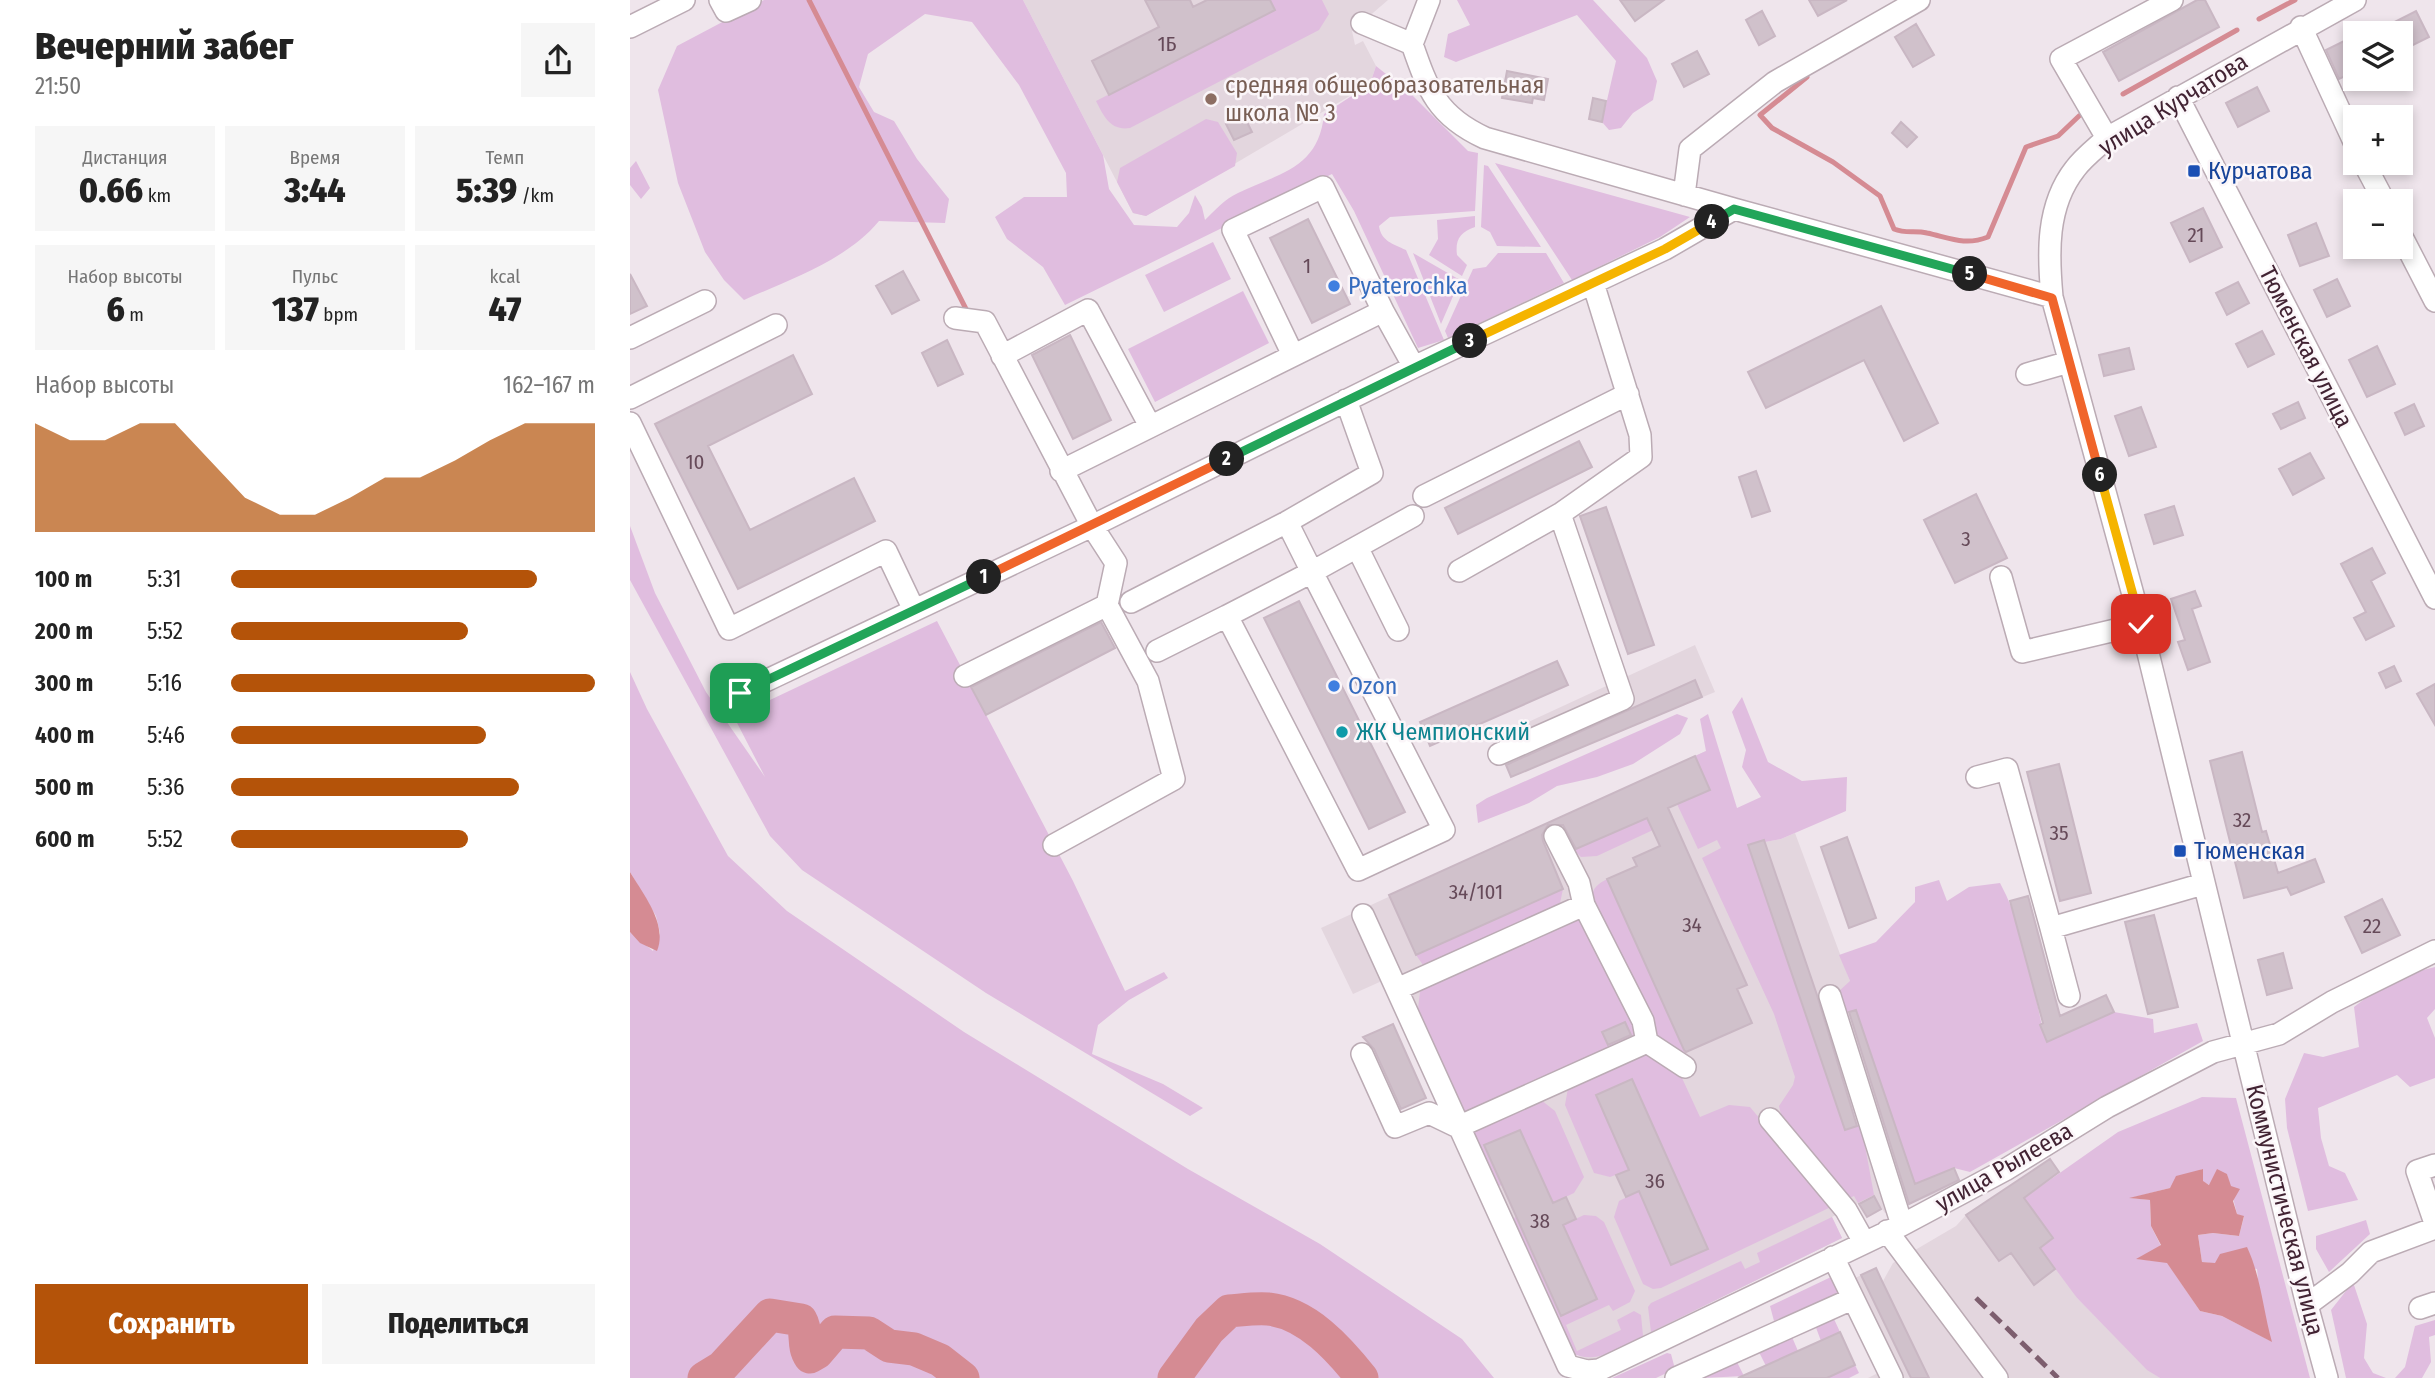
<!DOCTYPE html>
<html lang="ru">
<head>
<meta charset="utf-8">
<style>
  body { margin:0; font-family:"Fira Sans Condensed",sans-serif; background:#f6f6f6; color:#222; height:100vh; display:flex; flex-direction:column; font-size:26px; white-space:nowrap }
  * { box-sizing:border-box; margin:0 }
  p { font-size:23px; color:#767676 }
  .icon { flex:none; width:38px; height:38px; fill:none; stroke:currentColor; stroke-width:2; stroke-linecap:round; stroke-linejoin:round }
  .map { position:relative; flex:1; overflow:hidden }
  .details { display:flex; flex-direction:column; background:#fff; width:630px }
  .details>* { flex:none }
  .controls { position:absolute; left:1713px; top:21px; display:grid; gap:14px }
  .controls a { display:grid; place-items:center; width:70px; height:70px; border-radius:0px; background:#fff; box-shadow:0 4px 10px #0003; font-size:35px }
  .pin { position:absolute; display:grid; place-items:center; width:60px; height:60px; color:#fff; margin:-30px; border-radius:14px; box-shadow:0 4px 10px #0006 }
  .km { position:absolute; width:35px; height:35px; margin:-18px; border-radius:50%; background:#222; color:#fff; font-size:19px; line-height:35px; text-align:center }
  .round { display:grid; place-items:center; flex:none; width:74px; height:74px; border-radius:0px; background:#f6f6f6 }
  .summary { display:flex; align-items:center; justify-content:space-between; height:119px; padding:0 35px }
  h1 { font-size:38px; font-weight:800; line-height:52px }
  .stats { display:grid; grid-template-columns:repeat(3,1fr); gap:10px; height:119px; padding:7px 35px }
  .stats div { display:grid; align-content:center; border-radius:0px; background:#f6f6f6; text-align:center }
  .stats b { font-size:35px; font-weight:800 }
  .stats small { font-size:19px; font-weight:400 }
  .stats p { font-size:19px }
  .chart { height:196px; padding:14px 35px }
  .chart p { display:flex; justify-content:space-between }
  .chart svg { width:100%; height:126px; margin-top:7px; fill:#b45309; opacity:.7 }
  .primary-button { display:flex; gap:14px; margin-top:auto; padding:14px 35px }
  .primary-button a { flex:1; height:80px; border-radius:0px; background:#b45309; color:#fff; font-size:28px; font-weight:800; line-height:80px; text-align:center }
  .primary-button a+a { background:#f6f6f6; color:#222 }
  ul { padding:0 35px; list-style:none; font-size:23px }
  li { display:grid; grid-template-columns:112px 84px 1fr; align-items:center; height:52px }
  li i { height:18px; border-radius:9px; background:#b45309 }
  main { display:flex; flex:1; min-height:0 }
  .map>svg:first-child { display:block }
  .built { fill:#e3d6de }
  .green { fill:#e0bddf; fill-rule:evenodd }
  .water { fill:#d58b93 }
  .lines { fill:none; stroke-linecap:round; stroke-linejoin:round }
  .stream { stroke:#d58b93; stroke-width:5 }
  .river { stroke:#d58b93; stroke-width:33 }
  .building { fill:#d0c1cb; stroke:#c9b7c3; stroke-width:2 }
  .minor-casing { stroke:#bbabb4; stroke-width:24 }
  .minor { stroke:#fff; stroke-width:21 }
  .rail { stroke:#7d5e6e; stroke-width:5; stroke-dasharray:14 7; stroke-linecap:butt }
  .split-1-casing { stroke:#fff; stroke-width:14 }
  .split-2-casing { stroke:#fff; stroke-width:14 }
  .split-3-casing { stroke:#fff; stroke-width:14 }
  .split-4-casing { stroke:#fff; stroke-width:14 }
  .split-5-casing { stroke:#fff; stroke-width:14 }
  .split-6-casing { stroke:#fff; stroke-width:14 }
  .split-7-casing { stroke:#fff; stroke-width:14 }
  .split-1 { stroke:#22a559; stroke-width:9 }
  .split-2 { stroke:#f0652b; stroke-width:9 }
  .split-3 { stroke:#22a559; stroke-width:9 }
  .split-4 { stroke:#f5b400; stroke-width:9 }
  .split-5 { stroke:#22a559; stroke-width:9 }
  .split-6 { stroke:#f0652b; stroke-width:9 }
  .split-7 { stroke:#f5b400; stroke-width:9 }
  .education-dot { fill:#8d6e63; stroke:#fbf6f9; stroke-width:2.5 }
  .transit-dot { fill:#1a4fb4; stroke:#fbf6f9; stroke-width:2.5 }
  .shop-dot { fill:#3f7fe0; stroke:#fbf6f9; stroke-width:2.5 }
  .culture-dot { fill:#0f9aa8; stroke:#fbf6f9; stroke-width:2.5 }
  .labels { text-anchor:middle; stroke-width:5; stroke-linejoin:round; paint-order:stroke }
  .number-label { font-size:21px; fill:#664a59 }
  .education-label { font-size:24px; fill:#785e54; stroke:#fbf6f9; text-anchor:start }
  .street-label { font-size:24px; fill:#422333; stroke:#fbf6f9 }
  .transit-label { font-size:24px; fill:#164399; stroke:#fbf6f9; text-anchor:start }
  .shop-label { font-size:24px; fill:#366cbe; stroke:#fbf6f9; text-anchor:start }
  .culture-label { font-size:24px; fill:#0d838f; stroke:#fbf6f9; text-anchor:start }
</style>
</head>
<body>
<main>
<section class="details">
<div class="summary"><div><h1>Вечерний забег</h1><p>21:50</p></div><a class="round"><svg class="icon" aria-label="share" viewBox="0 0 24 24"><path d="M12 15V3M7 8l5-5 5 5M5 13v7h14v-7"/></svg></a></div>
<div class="stats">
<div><p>Дистанция</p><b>0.66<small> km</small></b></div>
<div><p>Время</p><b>3:44</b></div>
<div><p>Темп</p><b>5:39<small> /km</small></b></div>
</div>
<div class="stats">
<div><p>Набор высоты</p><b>6<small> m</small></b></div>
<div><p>Пульс</p><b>137<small> bpm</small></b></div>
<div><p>kcal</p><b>47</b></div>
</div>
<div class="chart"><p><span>Набор высоты</span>162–167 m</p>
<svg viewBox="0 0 160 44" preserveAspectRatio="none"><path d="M0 44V6L10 12L20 12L30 6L40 6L50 19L60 32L70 38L80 38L90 32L100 25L110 25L120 19L130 12L140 6L150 6L160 6V44z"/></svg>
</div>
<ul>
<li><b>100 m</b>5:31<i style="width:84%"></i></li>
<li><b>200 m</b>5:52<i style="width:65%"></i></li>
<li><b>300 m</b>5:16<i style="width:100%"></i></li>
<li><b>400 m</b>5:46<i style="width:70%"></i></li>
<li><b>500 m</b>5:36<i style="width:79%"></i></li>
<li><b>600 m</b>5:52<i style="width:65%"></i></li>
</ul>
<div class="primary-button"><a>Сохранить</a><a>Поделиться</a></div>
</section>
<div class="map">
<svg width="1805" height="1378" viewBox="0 0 1805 1378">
  <rect width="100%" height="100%" fill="#efe5ec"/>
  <path class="built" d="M393,0H758L722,31L725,45L733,41L746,66L740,84L516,216L503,213Z
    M1065,645L1085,692L881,777L864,738Z
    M1076,751L1215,1129L1118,845L1151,839L1165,833L1220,981L1226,1010L1285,1184L1324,1168L1331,1184L1255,1213L1243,1195L1202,1217L1212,1238L964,1360L951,1359L754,980L723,994L691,928Z
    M1420,1159L1429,1172L1394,1198L1447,1298L1517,1369L1530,1378H1238L1262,1366L1221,1280L1246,1268L1253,1281L1263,1263L1326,1226L1336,1215Z"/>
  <path class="green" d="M134,0H393L473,155L479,189L504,225L547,227L559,213L565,195L572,207L575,220C585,210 595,199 608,193C650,173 689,168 694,114L740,84L746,66L781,94L838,151L848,153L845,211L760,217L749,226C751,241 763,244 776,250L814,340L788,348L724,211L702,174L435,305L413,267L377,239L365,217L394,197H437L436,173L389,85L342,22L295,14L238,54L229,87L244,112L264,121L287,159L319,199L315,223L249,221C217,260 159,280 114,300L94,280L75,252L48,183L28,90L47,46Z
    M640,0H692L699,14L689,30L500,128C481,131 474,117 466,101L644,10Z
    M827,0H963L1017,58L1027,81L1023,100L1003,113L991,128L979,130L972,122L986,61L947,15L826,62L814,57L818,34L840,25Z
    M576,119L588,122L607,153L605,166L516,216L503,213L487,182L490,168Z
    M6,161L20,188L11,199L0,185V168Z
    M865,163L1060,217L1030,237L942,280Z
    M854,165L858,166L911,247L867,246L860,232L851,227Z
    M845,216V227C830,232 825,240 827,255L837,265L832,276L799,255L808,239L807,220Z
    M583,242L601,279L534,312L515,275Z
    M783,253L830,280L811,324Z
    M868,253H916L934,283L818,338L815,331L843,269L856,267Z
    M613,291L639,343L525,402L498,349Z
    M0,526L25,593L76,692L135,777L104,717L307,621L443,881L495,991L534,972L538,978L499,1000L468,1025L462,1054L533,1084L573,1108L560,1116L356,993L172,870L140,836L0,580Z
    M0,672L17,709L98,856L157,911L334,1032L558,1169L690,1244L832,1339L864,1378H0V932L23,951L30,933L26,916L0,872Z
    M1112,697L1138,762L1172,781L1217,777L1216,811L1151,839L1119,845L1142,915L1158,910L1162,923L1146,929L1215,1129L1231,1124L1244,1195L1228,1203L1224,1196L1217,1199L1153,1123L1149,1106L1163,1085L1165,1077L1144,1014L1072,858L1091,848L1087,840L1068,849L1047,804L1080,790L1065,756L1076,751L1070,719L1078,714L1107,808L1131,797L1112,767L1116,750L1102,712Z
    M1047,714L1058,718L1050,734L1003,764L967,777L927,786L899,803L848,823L846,805L857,798Z
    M1017,818L1023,830L967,856L951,857L944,850Z
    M977,879L1055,1053L1043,1052L1032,1044L964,905C960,891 964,886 977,879Z
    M1309,880L1317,901L1339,887L1370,883C1389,917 1397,960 1406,999C1410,1014 1411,1027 1417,1041L1484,1012L1523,1019L1524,1033L1567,1023L1573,1041L1340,1172L1324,1168L1285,1184L1225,1010L1217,1013L1208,992L1220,981L1209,955L1246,942L1285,902V887Z
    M933,889L929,908L803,965H793L786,955Z
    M936,920H948L958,928L1008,1033L1003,1041L832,1117L787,1017L790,992L801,981Z
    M1805,967V1009L1797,1018L1805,1038V1078L1780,1087L1767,1075L1688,1108L1691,1138L1699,1166L1715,1173L1728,1200L1678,1211L1657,1128L1655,1099L1674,1053L1693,1057L1729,1047L1724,1007L1762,978Z
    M1022,1052L1052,1078L1070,1117L1099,1105L1120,1107L1203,1206L1031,1288L1023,1289L1013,1284L984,1217L989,1201L1009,1191L1041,1265L1078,1249L1002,1080L966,1095L999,1170L980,1177L964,1173L935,1105L938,1088L1007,1053Z
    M1572,1097L1606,1098L1680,1378H1530L1517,1370L1447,1298L1410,1248L1394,1198L1488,1132ZM1572,1169L1573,1182L1580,1185L1597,1174L1607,1214L1614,1217L1609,1236L1583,1233L1568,1235L1572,1262L1627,1269L1630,1301L1641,1341L1592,1316L1570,1311L1537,1262L1507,1259L1531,1246L1521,1226L1520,1200L1501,1198L1540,1188Z
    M911,1100L925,1111L954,1177L944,1193L923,1203L890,1130L855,1146L872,1185L866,1187L842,1131Z
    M954,1215L966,1216L974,1222L1005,1291L1000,1302L983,1311L979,1305L936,1325L947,1351L991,1330L987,1320L1004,1311L1011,1315L1013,1336C987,1349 965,1367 938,1351L882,1219L886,1217L931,1316L966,1299L933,1225Z
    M1202,1217L1212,1238L1021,1332L1018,1307L1021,1303L1111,1261L1115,1269L1130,1262L1127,1253Z
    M1736,1220L1740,1234L1699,1272L1686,1249V1236Z
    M1201,1277L1204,1279L1209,1294L1144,1321L1140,1306Z
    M1723,1282L1737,1324L1734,1358L1743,1373L1756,1378H1716L1701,1310Z
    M1204,1319L1210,1332L1191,1341L1185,1325Z
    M1805,1320V1335L1799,1337L1801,1362L1792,1378H1765L1775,1367L1785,1326Z
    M1162,1337L1168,1351L1136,1366L1129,1352Z
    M1037,1353L1041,1354L1045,1369L1026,1378H982Z
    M1107,1362L1114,1376L1073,1378L1074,1374Z
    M1225,1365L1229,1373L1219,1378H1197Z"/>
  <path class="water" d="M0,872C13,894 38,924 27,951L10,943L0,932Z
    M1573,1169V1181L1579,1185L1587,1169L1597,1174L1601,1186L1610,1189L1603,1201L1607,1214L1614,1216L1609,1236L1583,1233L1568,1235L1572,1262L1585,1263L1590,1254L1617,1247C1631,1277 1633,1310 1642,1342L1592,1316L1570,1311L1537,1263L1506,1259L1531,1245L1521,1226L1520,1200L1499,1198L1540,1188L1546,1176Z"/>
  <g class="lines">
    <path class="stream" d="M179,0L336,309
      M1629,19L1665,0
      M1177,77L1130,115L1142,128L1203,162L1250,196L1264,229C1276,234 1285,230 1297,233C1320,238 1335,246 1358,237L1396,147L1428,136L1449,116
      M1493,94L1607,30"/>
    <path class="river" d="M74,1378L92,1367L140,1315L171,1320C178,1332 172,1346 180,1357L187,1353L205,1332L239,1333L259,1346L284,1349L310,1360L333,1378
      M544,1378L579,1330L599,1311C612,1310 625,1308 638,1309C677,1313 709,1349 732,1378"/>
  </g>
  <path class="building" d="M515,0H560L563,7L577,0H640L645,10L479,95L462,61L529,27Z
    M990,0H1034L1005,21Z
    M1179,0H1217L1188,16Z
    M1567,0H1575L1589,27L1489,81L1473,52Z
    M1132,11L1145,36L1129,45L1116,20Z
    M1786,11L1799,37L1771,51V33H1743Z
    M1286,24L1304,55L1283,67L1265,37Z
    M1726,35V71L1709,79L1696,50Z
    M1067,51L1079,74L1054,87L1042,64Z
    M877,71L918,79L914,100L903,98L902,103L872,98Z
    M1627,87L1639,111L1608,127L1596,103Z
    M963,98L976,101L972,122L959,119Z
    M614,116L622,132L604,140L596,124Z
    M1271,122L1287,137L1277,147L1262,133Z
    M1573,208L1592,247L1560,262L1541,223Z
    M678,219L720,304L682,323L640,238Z
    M1686,223L1699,256L1670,266L1658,235Z
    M273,271L289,300L262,314L246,286Z
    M0,274L17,306L0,314Z
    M1707,279L1720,306L1697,317L1684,290Z
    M1608,282L1619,303L1597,315L1586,293Z
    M1251,306L1308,423L1274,441L1234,360L1136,408L1118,372Z
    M1632,331L1644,354L1618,367L1606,344Z
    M440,335L481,420L443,439L402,355Z
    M317,340L333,374L308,386L292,353Z
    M1747,346L1765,384L1737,397L1719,360Z
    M1499,348L1504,369L1474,376L1469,355Z
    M163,355L182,394L78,446L120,530L224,478L245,521L108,589L25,424Z
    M1668,402L1675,418L1651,429L1643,414Z
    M1784,404L1794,426L1775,435L1765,413Z
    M1511,407L1526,447L1499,456L1485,416Z
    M949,441L962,467L828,534L815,508Z
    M1680,453L1694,478L1663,495L1649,469Z
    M1126,471L1140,511L1122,517L1109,477Z
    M1346,494L1377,558L1325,583L1294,520Z
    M1544,506L1553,535L1524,544L1515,515Z
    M976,507L1024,645L998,654L950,516Z
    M1742,548L1755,573L1741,581L1764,626L1736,640L1724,618L1736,612L1711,564Z
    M1565,591L1571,606L1562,609L1580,662L1558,670L1548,642L1555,640L1541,599Z
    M669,601L775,812L739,829L634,618Z
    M471,622L485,648L356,715L341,687Z
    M927,661L938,685L800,746L790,722Z
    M1764,666L1771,681L1756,688L1749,673Z
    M1065,680L1072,697L881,777L876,765Z
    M1805,684V725L1787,694Z
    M1612,752L1632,832L1636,831L1648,873L1685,859L1694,882L1661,895L1657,887L1614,898L1580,761Z
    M1065,756L1080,790L1038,808L1117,985L1107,989L1122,1023L1056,1052L1054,1050L977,879L1007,866L1003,858L1030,846L1017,818L946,849L933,825H918L912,835L913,841L933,889L786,955L759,895Z
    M1429,764L1461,893L1430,901L1397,772Z
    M1217,837L1246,918L1219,928L1191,847Z
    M1134,840L1187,995L1227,1126L1215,1130L1118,845Z
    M1398,896L1430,1016L1476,995L1484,1012L1417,1042L1410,1025L1413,1023L1380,901Z
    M1752,899L1770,935L1732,953L1715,917Z
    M1524,915L1548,1007L1518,1014L1495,922Z
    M1653,953L1662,988L1637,995L1628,960Z
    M1226,1010L1285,1184L1324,1168L1329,1180L1279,1204L1219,1012Z
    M995,1022L1001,1035L978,1045L972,1032Z
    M763,1024L796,1098L771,1109L744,1049L733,1037Z
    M1002,1079L1078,1249L1041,1265L1009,1191L996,1197L986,1175L999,1170L966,1095Z
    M890,1130L923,1203L936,1197L946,1219L933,1225L967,1299L931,1316L854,1145Z
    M1420,1159L1429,1172L1394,1198L1423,1238L1410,1248L1425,1269L1404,1285L1381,1253L1369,1261L1336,1215Z
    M1244,1196L1251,1209L1237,1217L1229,1204Z
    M1246,1268L1252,1281L1299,1378H1281L1231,1275Z
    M1210,1332L1225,1365L1197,1378H1108Z"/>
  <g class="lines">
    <g class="minor-casing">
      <path id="minor" d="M90,0L96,11L120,0
        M799,0L782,44C798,90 807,116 855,138L1104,209
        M732,23L782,44
        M0,27L54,0
        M1671,27L1726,146
        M1548,97L1805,598
        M1477,138L1431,59L1542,0
        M1734,163L1754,201
        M1054,195L1060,149L1145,82L1289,0
        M1771,235L1805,301
        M0,338L75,301
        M663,355L603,230L693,187L753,311
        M372,356L458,310L520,426
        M1397,374L1439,362
        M0,398L146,325
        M0,423L99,629L256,551L284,610
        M431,471L753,311L784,367
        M794,496L998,394
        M657,522L682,572L597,616L728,870L814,830L682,572L783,516
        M727,547L768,630
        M829,571L930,514
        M1371,577L1392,652L1511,624
        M501,602L657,522L742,473L716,400
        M527,651L597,616
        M335,676L477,605
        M110,693L462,526L355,322L325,318
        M869,754L993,699L930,514L1011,457L1010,435L963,283
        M1347,777L1377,769L1421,928L1573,884
        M925,836L949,883L954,905L1013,1021L1017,1042L1055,1067
        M424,845L544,779L518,681L477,605L486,563L462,526L784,367L1035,249L1104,209L1422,297
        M733,915L938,1366L957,1371L969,1370L1272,1225L1375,1170L1477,1107L1583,1052L1649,1034L1702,1002L1805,951
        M1421,928L1439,996
        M767,989L954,905
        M1200,996L1272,1225
        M732,1054L765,1127L799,1113L828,1127L1017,1042
        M1140,1119L1216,1210L1234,1242
        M1805,1165L1787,1171L1805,1223
        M1257,1231L1367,1378
        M1203,1257L1262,1378
        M1677,1305L1720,1273L1741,1252L1805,1228
        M1790,1308L1805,1303
        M1046,1378L1222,1299
        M1697,1378L1677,1305L1511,624L1422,297C1418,254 1416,206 1445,169C1453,158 1466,148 1477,138L1725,0"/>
    </g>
    <use href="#minor" class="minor"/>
    <path class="rail" d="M1346,1298L1428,1378"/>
  </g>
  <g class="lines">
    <g class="split-1-casing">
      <path id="split-1" d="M110,693L354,577"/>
    </g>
    <g class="split-2-casing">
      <path id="split-2" d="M354,577L597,459"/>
    </g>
    <g class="split-3-casing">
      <path id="split-3" d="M597,459L840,341"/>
    </g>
    <g class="split-4-casing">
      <path id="split-4" d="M840,341L1035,249L1082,222"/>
    </g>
    <g class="split-5-casing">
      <path id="split-5" d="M1082,222L1104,209L1340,274"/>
    </g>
    <g class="split-6-casing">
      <path id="split-6" d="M1340,274L1422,298L1470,475"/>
    </g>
    <g class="split-7-casing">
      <path id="split-7" d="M1470,475L1511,624"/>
    </g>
    <use href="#split-1" class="split-1"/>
    <use href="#split-2" class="split-2"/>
    <use href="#split-3" class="split-3"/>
    <use href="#split-4" class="split-4"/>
    <use href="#split-5" class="split-5"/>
    <use href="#split-6" class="split-6"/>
    <use href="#split-7" class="split-7"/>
  </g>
  <circle class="education-dot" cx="581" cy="99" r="7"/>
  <g class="transit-dot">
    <rect x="1557" y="164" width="14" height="14" rx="3.5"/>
    <rect x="1543" y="844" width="14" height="14" rx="3.5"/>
  </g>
  <g class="shop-dot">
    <circle cx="704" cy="286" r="7"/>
    <circle cx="704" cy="686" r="7"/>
  </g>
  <circle class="culture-dot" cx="712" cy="732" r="7"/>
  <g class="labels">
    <g class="number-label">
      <text x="537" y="51">1Б</text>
      <text x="1566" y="242">21</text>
      <text x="677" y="273">1</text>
      <text x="65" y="469">10</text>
      <text x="1336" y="546">3</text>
      <text x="1612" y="827">32</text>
      <text x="1429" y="840">35</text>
      <text x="846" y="899">34/101</text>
      <text x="1062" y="932">34</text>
      <text x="1742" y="933">22</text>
      <text x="1025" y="1188">36</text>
      <text x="910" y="1228">38</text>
    </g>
    <g class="education-label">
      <text x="595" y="93">средняя общеобразовательная<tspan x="595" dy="28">школа № 3</tspan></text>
    </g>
    <g class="street-label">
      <text transform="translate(1543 104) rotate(-32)" y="8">улица Курчатова</text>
      <text transform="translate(1676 347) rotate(63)" y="8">Тюменская улица</text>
      <text transform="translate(1374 1167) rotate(-30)" y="8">улица Рылеева</text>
      <text transform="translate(1655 1210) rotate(76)" y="8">Коммунистическая улица</text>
    </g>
    <g class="transit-label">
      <text x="1578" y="179">Курчатова</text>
      <text x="1564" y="859">Тюменская</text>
    </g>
    <g class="shop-label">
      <text x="718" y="294">Pyaterochka</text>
      <text x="718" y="694">Ozon</text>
    </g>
    <g class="culture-label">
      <text x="726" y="740">ЖК Чемпионский</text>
    </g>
  </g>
</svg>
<div class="controls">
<a><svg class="icon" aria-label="layers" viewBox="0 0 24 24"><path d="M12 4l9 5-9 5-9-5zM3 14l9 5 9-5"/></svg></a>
<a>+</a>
<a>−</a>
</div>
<div class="pin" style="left:110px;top:693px;background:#1e9e55"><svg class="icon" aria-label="arrive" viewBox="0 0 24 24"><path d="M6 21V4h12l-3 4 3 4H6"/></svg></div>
<div class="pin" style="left:1511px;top:624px;background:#d93025"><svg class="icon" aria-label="check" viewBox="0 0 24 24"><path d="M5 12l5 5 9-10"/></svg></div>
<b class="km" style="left:354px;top:577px">1</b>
<b class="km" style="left:597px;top:459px">2</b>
<b class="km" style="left:840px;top:341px">3</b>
<b class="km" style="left:1082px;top:222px">4</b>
<b class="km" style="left:1340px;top:274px">5</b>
<b class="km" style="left:1470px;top:475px">6</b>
</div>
</main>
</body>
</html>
